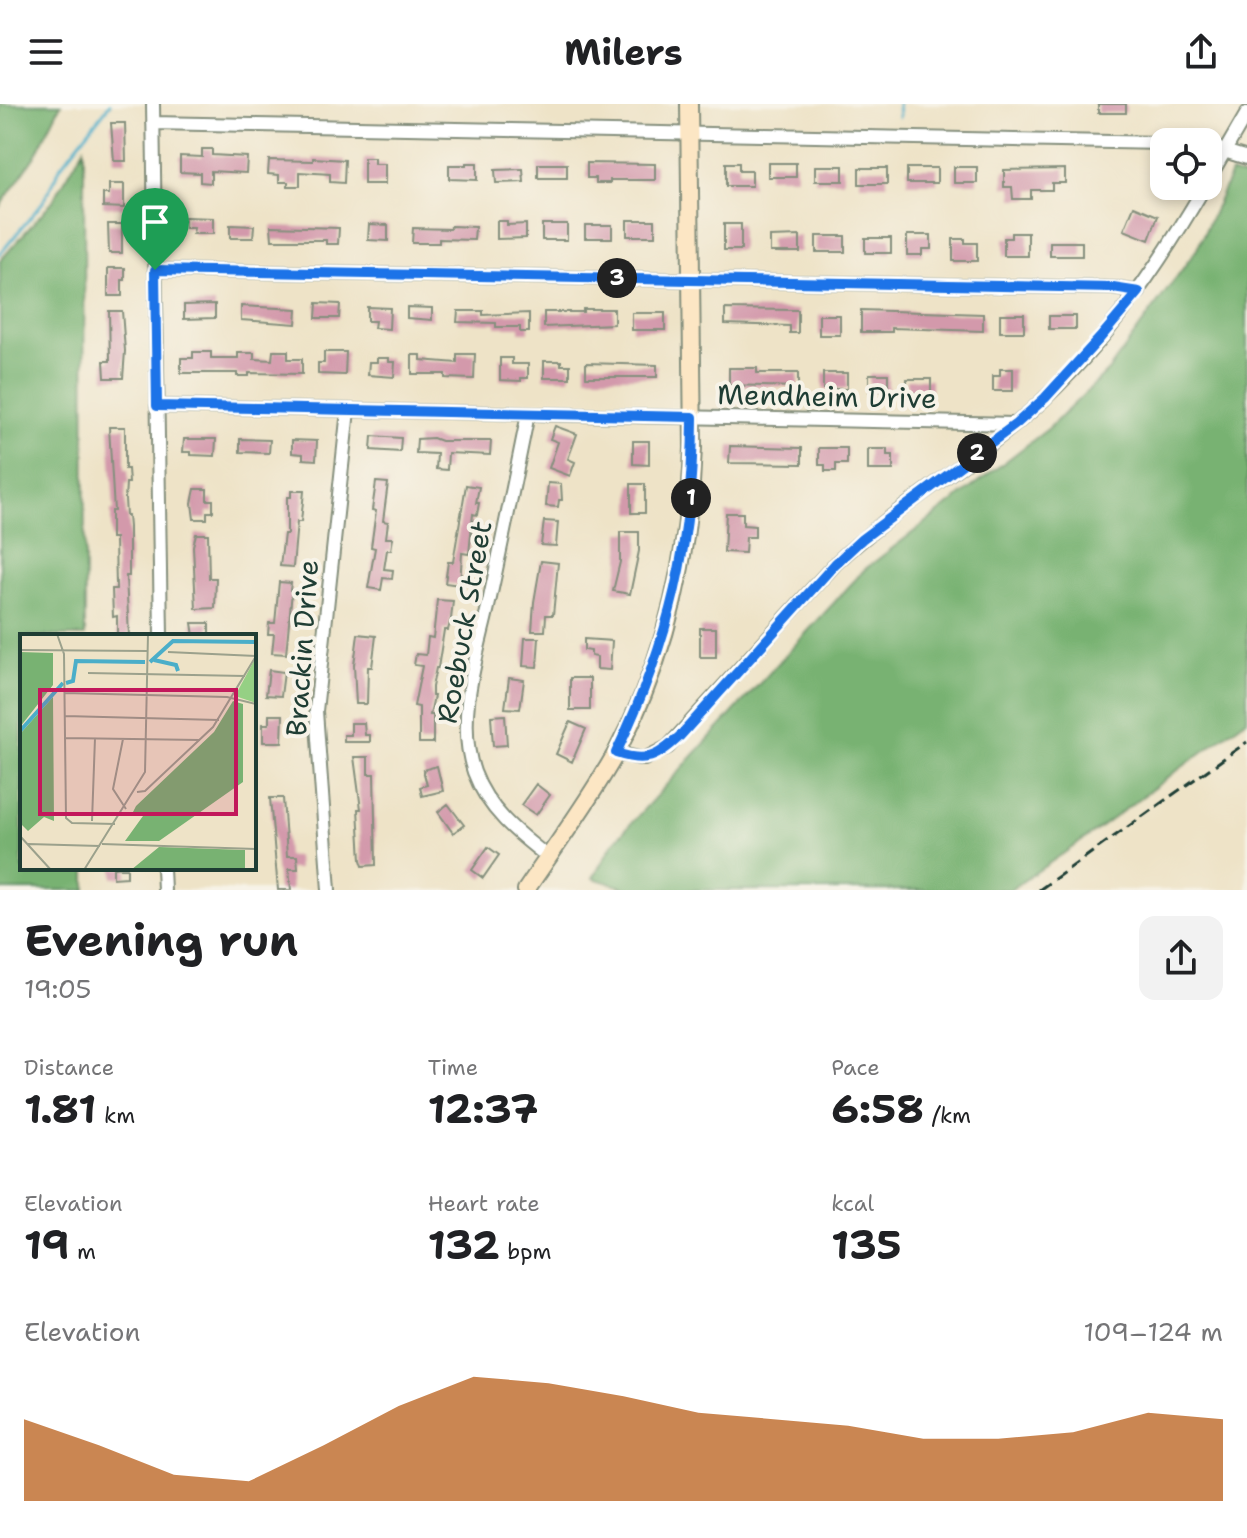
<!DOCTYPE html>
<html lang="en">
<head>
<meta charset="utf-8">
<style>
  body { margin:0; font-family:"Shantell Sans",sans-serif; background:#f2f2f2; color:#202124; height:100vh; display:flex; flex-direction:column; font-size:30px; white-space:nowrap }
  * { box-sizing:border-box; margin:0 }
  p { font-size:26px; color:#757577 }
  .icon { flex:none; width:44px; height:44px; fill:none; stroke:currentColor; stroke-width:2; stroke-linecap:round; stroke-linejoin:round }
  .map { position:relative; height:786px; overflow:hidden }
  .side { display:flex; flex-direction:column; background:#fff; flex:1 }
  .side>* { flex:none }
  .controls { position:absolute; left:1150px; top:24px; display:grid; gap:16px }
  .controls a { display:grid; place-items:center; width:72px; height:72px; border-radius:16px; background:#fff; box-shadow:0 4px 12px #0003; font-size:40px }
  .pin { position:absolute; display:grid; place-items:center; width:68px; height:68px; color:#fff; margin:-82px -34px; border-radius:50% 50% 50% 0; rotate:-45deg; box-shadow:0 0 8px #0007 }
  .pin .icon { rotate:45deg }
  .km { position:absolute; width:40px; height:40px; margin:-20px; border-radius:50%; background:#222; color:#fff; font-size:22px; line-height:40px; text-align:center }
  .round { display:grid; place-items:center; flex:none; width:84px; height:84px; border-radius:16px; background:#f2f2f2 }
  .head { display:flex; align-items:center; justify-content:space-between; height:136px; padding:0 24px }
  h1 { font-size:44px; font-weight:700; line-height:60px }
  .metrics { display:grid; grid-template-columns:repeat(3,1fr); gap:12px; height:136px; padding:8px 24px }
  .metrics div { display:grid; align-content:center }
  .metrics b { font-size:40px; font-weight:700 }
  .metrics small { font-size:22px; font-weight:400 }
  .metrics p { font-size:22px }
  .chart { height:224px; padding:16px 24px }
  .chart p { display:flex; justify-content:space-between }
  .chart svg { width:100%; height:144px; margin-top:8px; fill:#b45309; opacity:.7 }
  header { display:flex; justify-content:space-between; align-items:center; height:104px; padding:0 24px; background:#fff; font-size:36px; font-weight:700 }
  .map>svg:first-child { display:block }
  .forest { fill:#78b272; stroke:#4c7853; stroke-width:2 }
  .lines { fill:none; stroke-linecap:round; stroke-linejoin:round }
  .stream { stroke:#4aaec9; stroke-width:3 }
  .building { fill:#d399ab }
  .street-casing { stroke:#86907e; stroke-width:16 }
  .secondary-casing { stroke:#86907e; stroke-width:20 }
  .street { stroke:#fff; stroke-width:12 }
  .secondary { stroke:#fce6c4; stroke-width:16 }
  .rail { stroke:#1f3d34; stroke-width:3; stroke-dasharray:12 6; stroke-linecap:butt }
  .route-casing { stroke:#fff; stroke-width:16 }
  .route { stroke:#1a73e8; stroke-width:10 }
  .labels { text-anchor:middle; stroke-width:8; stroke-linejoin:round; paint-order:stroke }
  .street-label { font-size:28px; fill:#1f3d34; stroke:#f7f3e8 }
  .inset-river { fill:none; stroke:#4aaec9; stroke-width:4 }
  .inset-road { fill:none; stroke:#9ba18c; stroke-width:2 }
  .view { fill:#c2185b; fill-opacity:0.15; stroke:#c2185b; stroke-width:4 }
  .inset-edge { fill:none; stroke:#1f3d34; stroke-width:4 }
</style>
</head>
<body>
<header><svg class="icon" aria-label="menu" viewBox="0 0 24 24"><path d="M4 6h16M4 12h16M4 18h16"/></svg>Milers<svg class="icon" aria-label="share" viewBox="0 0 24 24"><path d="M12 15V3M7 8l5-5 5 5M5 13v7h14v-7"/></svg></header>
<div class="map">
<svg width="1247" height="786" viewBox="0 0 1247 786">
  <rect width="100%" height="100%" fill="#f7f3e8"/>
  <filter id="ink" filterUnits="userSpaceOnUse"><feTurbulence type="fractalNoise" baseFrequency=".0125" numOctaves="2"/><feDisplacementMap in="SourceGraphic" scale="16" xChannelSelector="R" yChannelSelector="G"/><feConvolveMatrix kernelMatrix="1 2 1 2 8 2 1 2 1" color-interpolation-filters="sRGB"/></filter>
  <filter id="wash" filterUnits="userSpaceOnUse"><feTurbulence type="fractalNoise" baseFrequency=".006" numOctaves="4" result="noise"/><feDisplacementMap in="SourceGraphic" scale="32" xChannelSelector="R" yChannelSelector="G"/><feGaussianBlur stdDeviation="1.8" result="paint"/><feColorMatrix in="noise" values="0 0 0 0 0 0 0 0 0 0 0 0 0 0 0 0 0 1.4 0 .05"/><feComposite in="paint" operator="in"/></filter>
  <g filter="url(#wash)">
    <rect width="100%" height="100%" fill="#eee3c7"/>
    <path class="forest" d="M0,0H61L35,52L0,102Z
      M84,44L85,532H22V764H86V786H0V157L52,98Z
      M1231,69L1247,74V615L1089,732L1010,786H631L593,774L613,739L864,466L1049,324L1108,267L1197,145Z"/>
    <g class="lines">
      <path class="stream" d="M898,0L899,13
        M0,150L43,98L61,62L110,0"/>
    </g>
    <g id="blocks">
      <path class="building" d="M1098,0H1126V9H1098Z
        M111,19H125L126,57H114Z
        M202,45H212V51L247,53L246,69L211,67V79L200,78V69L180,68V52L202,53Z
        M313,54L345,56L344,79L330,78V70L300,68V82H288V78H279V71L268,70L269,56L313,57Z
        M364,54H374V60H385V80H364Z
        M466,59H477V76L449,75V61H466Z
        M587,59L655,60V76H610V79H596V74H587Z
        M726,59H739V67H752V82H726Z
        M768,59H796V73H768Z
        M538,60H567V74H538Z
        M815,62H843V77H815Z
        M954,63H977V79H954Z
        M859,64H887V80H859Z
        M907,64H937V79H907Z
        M523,65L524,78L496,79L495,66Z
        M1065,65V79H1052V86H1031V95H1013L1012,83H1004V66Z
        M109,80H124V104L103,103V90H109Z
        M1134,102L1158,112L1149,136L1124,126Z
        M185,113L213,114V130H193L194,124H185Z
        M627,116H655V132H627Z
        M497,117H507V121L526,120V134L497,135Z
        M108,120H122V149H109Z
        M369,120L388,121V137L368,136Z
        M542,120H567V136H542Z
        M724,120H741V146H724Z
        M230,121L254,122L253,134H230Z
        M585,121H612V134H585Z
        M271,122L339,124L338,140H326V136H272Z
        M451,122L475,123L474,136L439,135V139H412L413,124L450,125Z
        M1011,129H1028V152H1004V134H1011Z
        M907,131H931V145H922V151H907Z
        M800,132V148H770V133Z
        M816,132H845V148H816Z
        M865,134H891V149H865Z
        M953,135H965V139H977V157H953Z
        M1050,138H1082V152H1050Z
        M108,164H125V176H122V192H108Z
        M317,199L340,200L339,214H316Z
        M215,200V214L184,215V201Z
        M241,202L297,205L296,220L241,216Z
        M367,203L390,204L389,225L374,224L375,217H367Z
        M407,203L432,204V216L407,214Z
        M583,205H614V220L544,223V208H583Z
        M725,205L798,206V229H790V222L725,220Z
        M861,206L983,210V227L892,224V228H861Z
        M109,207H122L125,247L123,274H105L104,257H110Z
        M458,207H483V211L529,209V228H520V223H496V219L457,218Z
        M632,209H665V226H632Z
        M1000,210H1024V228H1000Z
        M819,211H840V231H819Z
        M1049,212H1076V225H1049Z
        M273,247H288V255H302V270L249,269V272H237V269H181V254H193V248H211V254H238V249H254V255L272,256Z
        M324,248H346L345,271L318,270V259H324Z
        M457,250H475L474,275L445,274V270H412V251H421V256L457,259Z
        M377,254H389V258H395L394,273L368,271L369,258H377Z
        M500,254H512V260H528V274H521V277L500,276Z
        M544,257H561V261H570V274H544Z
        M586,259L657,261V273H586Z
        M729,264H757V269H798V283L729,281Z
        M1000,265H1013V287H993V272H1000Z
        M823,269H847V285H823Z
        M869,270H888V287H869Z
        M907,275H931V289H907Z
        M555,322L577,330L568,355L575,358L570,372L549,364L558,338L550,335Z
        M109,323H125V365H128L129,379H126L125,395L126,412H128L129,423V472H126L129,532H117V512L113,513L112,485H116L115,434H111V407H114Z
        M372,332L401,334L400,348L371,346Z
        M433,334L441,337H491L490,351L448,349L447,366L436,365L437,350L416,349L417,335Z
        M184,335H216L215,352L191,351V348H183Z
        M240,335L270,336L269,349L240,348Z
        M292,336L317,337L316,356L303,355V350L292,349Z
        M633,337H649V361L633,360Z
        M730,342L802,344V360L729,359Z
        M819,344H847V360H836V367H825V361H819Z
        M868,345H887V351H893V366H868Z
        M376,378L388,379L383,417L388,418L386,434H393L391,446H387L384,465L393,466L392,475L383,474L381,486L368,484L375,444L371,443L376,407L372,406Z
        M548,379L561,380L562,396H559L558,403L546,402Z
        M631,380H645V409H631Z
        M466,381L479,383L476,399H479L477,411L473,410L469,450L462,449L460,481L445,479L448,458H453Z
        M195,385H207V396H213V408H207V415H194L192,399Z
        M291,387H304L301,418H297L293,463L280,462L284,430H287V393H291Z
        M726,409H743V421L755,422V433H746L745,449L724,448Z
        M544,417L558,418L556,442L541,441Z
        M620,428H639V447L630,490L613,487L620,458Z
        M196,430H208L209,474H216L215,504L196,505L193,442Z
        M541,457L558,459L553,511H546L545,527H532L534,498Z
        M279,478L291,479L290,486L292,487L286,550L272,549L274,530H268L269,519H275Z
        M437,496L453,497L451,515L448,526H444L438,564H436L432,583V592H434L430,611H433V639H419V603L414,602L422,562L414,561L416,550L426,551L428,533L433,534Z
        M192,519H209V532H194Z
        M700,524H716V553H700Z
        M358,530L376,532L372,563H368L367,600H356L354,561Z
        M525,534H539L537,563L523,562Z
        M584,535L612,537L610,566L597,565V553L591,552V547L584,546Z
        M269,566L284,568L281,592L266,591Z
        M509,574L524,576L520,605L505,604Z
        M570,574H590V606H570Z
        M269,611H283L282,638H263V620H269Z
        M505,611L507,641L493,642L491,612Z
        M570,618L586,625L572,658L556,650Z
        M351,619H364L365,631H370V638H344V631H351Z
        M354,653H368V670H374L376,761L363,762L361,756L358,705H361Z
        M437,662L443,687L422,692L420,683L427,681L423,666Z
        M536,680L550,691L536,711L521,701Z
        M270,694H283L287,752H297L298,765H289L291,786H278Z
        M448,700L464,721L453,729L438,708Z
        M488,743L499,751L483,774L472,766Z
        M113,764H127V773L113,774Z"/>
    </g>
  </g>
  <g filter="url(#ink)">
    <use href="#blocks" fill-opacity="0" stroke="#86907e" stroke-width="2"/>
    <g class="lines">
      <g class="street-casing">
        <path id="street" d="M153,0L161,532
          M153,19L1164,39
          M1208,42L1247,54
          M1208,76L1247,9
          M155,166L1113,184L1139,188
          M157,302L1016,320
          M528,310C516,369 504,429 491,489C480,545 454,611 474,668C488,706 517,729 548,753
          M616,649L644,655L668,643L835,460C891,407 957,368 1017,319C1096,253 1154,170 1205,82
          M163,764L164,786
          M329,786L316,607L348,306"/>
      </g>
      <g class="secondary-casing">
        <path id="secondary" d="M526,786C556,741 590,696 616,649C666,555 689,450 693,344L689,0"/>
      </g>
      <use href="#street" class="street"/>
      <use href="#secondary" class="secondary"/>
      <path class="rail" d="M1039,786L1247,638"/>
    </g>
  </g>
  <g class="lines" filter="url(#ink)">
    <g class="route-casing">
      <path id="route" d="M155,166L1113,184L1139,188L1100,234L1045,294L1016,320L862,435L835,460L680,632C657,654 646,659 616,649C670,536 693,439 693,313L157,302Z"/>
    </g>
    <use href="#route" class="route"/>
  </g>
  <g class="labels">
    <g class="street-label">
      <text transform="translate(827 292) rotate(1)" y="10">Mendheim Drive</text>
      <text transform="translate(464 518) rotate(-80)" y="10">Roebuck Street</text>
      <text transform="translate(302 544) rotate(-86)" y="10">Brackin Drive</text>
    </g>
  </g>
  <g transform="translate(20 530)">
    <rect width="236" height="236" fill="#eee3c7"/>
    <path d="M236,23V69L215,62Z" fill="#95d084"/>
    <path d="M0,18L33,19V51L0,93ZM33,63L34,187L24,183L8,197L0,189V100ZM213,67L223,70V148L139,207H105L123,182L113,178L116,172L194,98ZM139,213L225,216V236H111Z" fill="#78b272"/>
    <path class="inset-river" d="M134,26L156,31L158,37M130,28L153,7L236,8M46,49L53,47L56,27L125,28M0,97L43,49"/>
    <path class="inset-road" d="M37,0L44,20L46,184L52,189L95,190M0,16L128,17M148,18L236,22M68,39L225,42M44,59L207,63L236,70M45,82L199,86M45,104L180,106M103,105L93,155L106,175M117,158L125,157L193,93L236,22M72,187L75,104M0,202L31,236M8,210L80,212M82,210L236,215M64,236L125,138L128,0"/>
    <path class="view" d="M20,56H216V180H20Z"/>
    <rect width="236" height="236" class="inset-edge"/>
  </g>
</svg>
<div class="controls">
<a><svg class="icon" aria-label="locate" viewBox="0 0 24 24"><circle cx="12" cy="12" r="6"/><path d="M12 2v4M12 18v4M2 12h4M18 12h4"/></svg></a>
</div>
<div class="pin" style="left:155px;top:166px;background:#1e9e55"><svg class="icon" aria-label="arrive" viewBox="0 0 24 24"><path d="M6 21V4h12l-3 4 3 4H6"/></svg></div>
<b class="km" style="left:691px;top:394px">1</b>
<b class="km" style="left:977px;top:349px">2</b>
<b class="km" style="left:617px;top:174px">3</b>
</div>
<section class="side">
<div class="head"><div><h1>Evening run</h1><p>19:05</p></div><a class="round"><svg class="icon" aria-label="share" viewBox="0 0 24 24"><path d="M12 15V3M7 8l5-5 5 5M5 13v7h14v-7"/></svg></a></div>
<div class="metrics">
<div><p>Distance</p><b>1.81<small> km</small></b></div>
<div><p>Time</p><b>12:37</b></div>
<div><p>Pace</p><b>6:58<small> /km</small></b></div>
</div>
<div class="metrics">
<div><p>Elevation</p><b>19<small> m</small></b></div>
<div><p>Heart rate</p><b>132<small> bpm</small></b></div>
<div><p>kcal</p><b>135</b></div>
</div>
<div class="chart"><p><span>Elevation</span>109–124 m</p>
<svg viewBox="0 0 160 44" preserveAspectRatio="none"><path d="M0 44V19L10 27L20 36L30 38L40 27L50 15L60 6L70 8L80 12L90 17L100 19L110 21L120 25L130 25L140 23L150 17L160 19V44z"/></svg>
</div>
</section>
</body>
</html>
